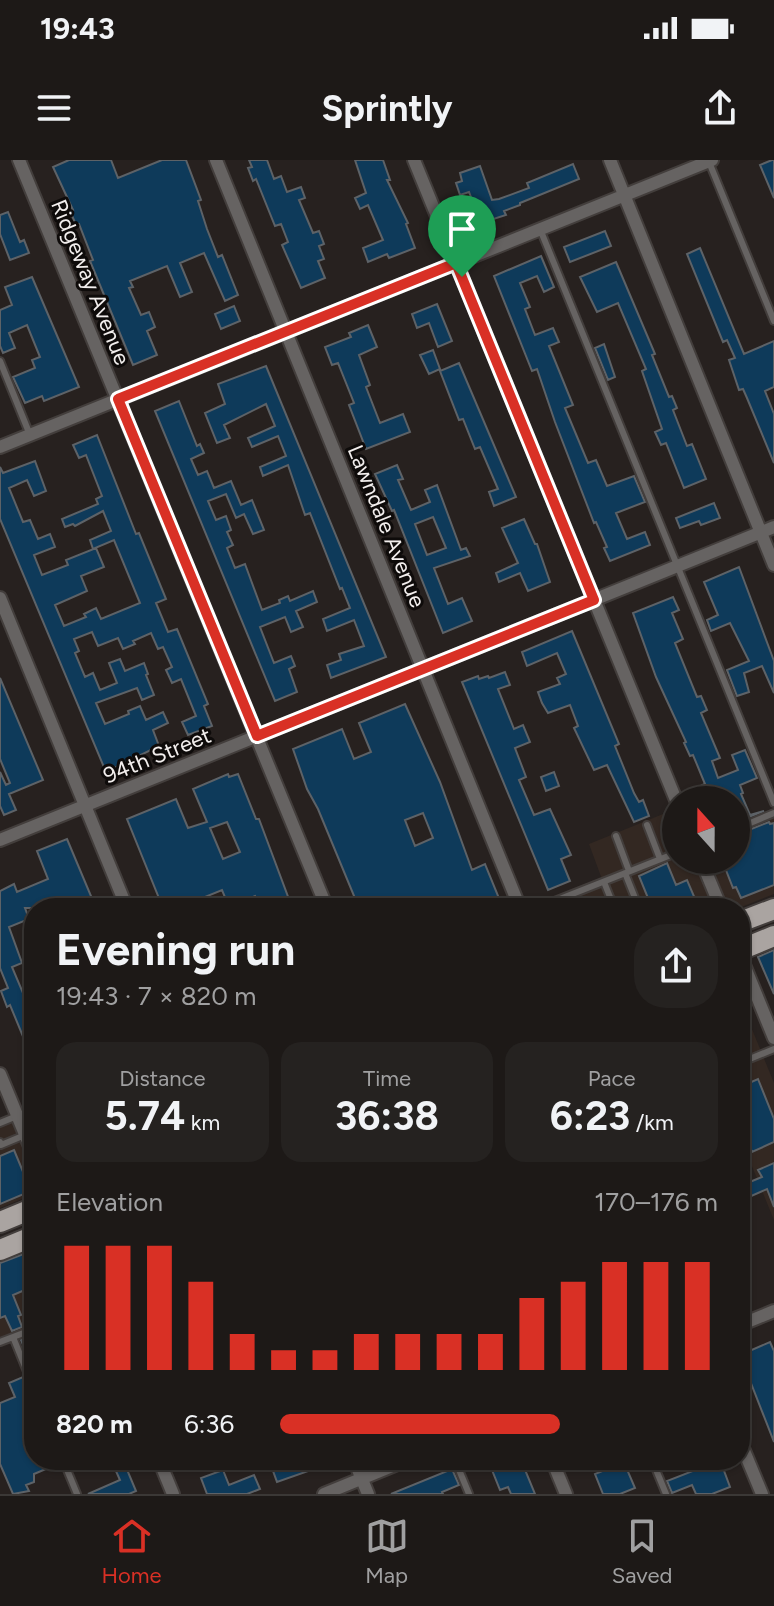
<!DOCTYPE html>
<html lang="en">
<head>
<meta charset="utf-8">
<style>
  body { margin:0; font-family:Figtree,sans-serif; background:#252220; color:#f1f3f6; height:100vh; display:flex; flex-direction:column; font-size:30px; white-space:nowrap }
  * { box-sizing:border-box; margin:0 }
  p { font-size:26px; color:#a0a0a1 }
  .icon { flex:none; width:44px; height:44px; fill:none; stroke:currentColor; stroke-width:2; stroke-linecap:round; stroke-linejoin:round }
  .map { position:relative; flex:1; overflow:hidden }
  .sheet { position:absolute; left:24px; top:738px; width:726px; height:572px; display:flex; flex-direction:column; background:#1d1917; border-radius:32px; box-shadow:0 2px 6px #0004,0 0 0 2px #3b3836 }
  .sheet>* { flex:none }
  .needle { width:52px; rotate:339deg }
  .controls { position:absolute; left:662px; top:626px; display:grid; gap:16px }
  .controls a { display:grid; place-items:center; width:88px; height:88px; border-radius:50%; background:#1d1917; box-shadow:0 2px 6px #0004,0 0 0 2px #3b3836; font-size:40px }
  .pin { position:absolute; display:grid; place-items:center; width:68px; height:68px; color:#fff; margin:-82px -34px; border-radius:50% 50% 50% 0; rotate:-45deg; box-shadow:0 0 8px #0007 }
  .pin .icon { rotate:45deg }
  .round { display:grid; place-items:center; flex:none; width:84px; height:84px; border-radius:32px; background:#252220 }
  .summary { display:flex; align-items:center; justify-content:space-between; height:136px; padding:0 32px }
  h1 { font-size:44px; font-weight:700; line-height:60px }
  .metrics { display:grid; grid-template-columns:repeat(3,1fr); gap:12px; height:136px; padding:8px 32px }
  .metrics div { display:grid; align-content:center; border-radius:20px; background:#252220; text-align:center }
  .metrics b { font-size:40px; font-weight:700 }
  .metrics small { font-size:22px; font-weight:400 }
  .metrics p { font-size:22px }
  .chart { height:224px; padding:16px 32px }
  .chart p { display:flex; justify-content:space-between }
  .chart svg { width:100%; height:144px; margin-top:8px; stroke:#d93025; stroke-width:6 }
  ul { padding:0 32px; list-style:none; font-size:26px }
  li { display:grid; grid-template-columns:128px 96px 1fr; align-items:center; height:60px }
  li i { height:20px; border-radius:10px; background:#d93025 }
  .status { display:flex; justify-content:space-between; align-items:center; height:56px; padding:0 40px; background:#1d1917; direction:ltr }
  .status svg { height:22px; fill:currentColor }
  header { display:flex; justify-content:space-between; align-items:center; height:104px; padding:0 32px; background:#1d1917; font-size:36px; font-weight:700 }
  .menu { display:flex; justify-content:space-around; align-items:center; height:112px; border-top:2px solid #3b3836; background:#1d1917; font-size:22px; color:#a0a0a1 }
  .menu a { display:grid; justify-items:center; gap:4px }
  .menu .selected { color:#d93025 }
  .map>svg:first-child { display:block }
  .built { fill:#332822 }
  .building { fill:#0e3a5a; stroke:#5d6267; stroke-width:2; fill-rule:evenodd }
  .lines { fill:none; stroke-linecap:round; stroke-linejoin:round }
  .lane-casing { stroke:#433e3c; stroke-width:10 }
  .street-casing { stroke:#433e3c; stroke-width:16 }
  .primary-casing { stroke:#433e3c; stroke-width:24 }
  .lane { stroke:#666362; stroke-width:6 }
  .street { stroke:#666362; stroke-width:12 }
  .primary { stroke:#aaa4a1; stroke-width:20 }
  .route-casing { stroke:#fff; stroke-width:16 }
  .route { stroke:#d93025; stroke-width:10 }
  .labels { text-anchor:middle; stroke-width:6; stroke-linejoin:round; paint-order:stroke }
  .street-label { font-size:22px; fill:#f2eeed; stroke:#0e0b0a }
</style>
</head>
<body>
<div class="status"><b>19:43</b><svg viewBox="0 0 49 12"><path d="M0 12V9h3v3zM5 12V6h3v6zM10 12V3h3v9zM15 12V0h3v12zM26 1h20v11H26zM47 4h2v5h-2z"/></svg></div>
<header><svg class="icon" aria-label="menu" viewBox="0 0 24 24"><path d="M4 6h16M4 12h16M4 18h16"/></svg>Sprintly<svg class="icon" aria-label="share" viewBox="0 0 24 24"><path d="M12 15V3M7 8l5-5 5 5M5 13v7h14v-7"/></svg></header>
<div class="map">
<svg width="774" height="1334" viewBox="0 0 774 1334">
  <rect width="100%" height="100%" fill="#27211f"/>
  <path class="built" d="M668,652L676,673V700H736V669L774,653V734L739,748H537L603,722L589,684Z
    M740,840L774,923V1060L740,977Z
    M34,949V1034L0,1048V963Z
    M34,1085V1169L0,1182V1099Z"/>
  <path class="building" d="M69,0H111L118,18L162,0H186L201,40L198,41L207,69L218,97L222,95L238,135L225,141L204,93L180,103L192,132L180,137L167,106L130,121L133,127L129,128L141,155L149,152L155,167L147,171L157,195L133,205L90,101L93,100L79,64L76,65L70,51L73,50L53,7Z
    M249,0H267L274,19L281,16L287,32L301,27L305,38L299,40L313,73L319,71L324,84L319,86L324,99L318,101L325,118L301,128L282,85L288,82L281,64L275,66L256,19L253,21L248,8L252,7Z
    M355,0H383L390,20H387L408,63L406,64L415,88L389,98L387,94L368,102L363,88L383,80L368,45L360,49L355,38L366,33Z
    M772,0H774V38L760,5Z
    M573,4L579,19L520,43V45L504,51L506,55L481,63L469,32L460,35L456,23L462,21L460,13L480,6L492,40L499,39L529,28L527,23Z
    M8,52L20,82L24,80L29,93L10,100L0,74V55Z
    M605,71L611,86L570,102L564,87Z
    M700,88L744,194L774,181V227L765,231L774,254V303L747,238L743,229L739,230L729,200L735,198L727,180L723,182L687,94Z
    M541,96L554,127L544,132L537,116L520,123L530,147L525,149L535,175L553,168L559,182L549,186L573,245L565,248L578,279L588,303L596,300L607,326L634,316L645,342L616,353L627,379L645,372L650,385L610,401L604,388L607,387L596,362L594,363L555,262L537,209L532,211L494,116Z
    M616,102L655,194L652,195L669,237L672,236L677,248L673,250L687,286L692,284L706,319L684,328L666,283L661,285L655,272L662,269L642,211L646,209L618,143L597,152L580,117Z
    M32,117L79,227L44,241L42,236L25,243L13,217L35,208L32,200L40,197L27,165L9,173L15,188L3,193L0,186V150L12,145L5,127Z
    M437,144L452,181L438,187L429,163L417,168L412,154Z
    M234,146L240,161L221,169L215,154Z
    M368,165L377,187L359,195L370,225L366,227L380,263L403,254L410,272L366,289L349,245L354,243L338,203L332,205L325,187L351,177L349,173Z
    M604,184L615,217L608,220L595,188Z
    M433,190L440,209L429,214L420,195Z
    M459,203L516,337L494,346L489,332L498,329L480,287L475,289L463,259L459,260L440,211Z
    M266,206L386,497L331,518L327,505L341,500L339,494L364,486L354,460L327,471L323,459L350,448L342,428L340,429L310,353L305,355L288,305L263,316L260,307L286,296L278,276L252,287L248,278L275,266L266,244L224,265L230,278L217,283L205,253L225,244L218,224Z
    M179,241L197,286L200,284L204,293L191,299L198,315L207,311L214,328L231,321L241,345L252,340L264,370L253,374L244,354L236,358L226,334L208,341L216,360L226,356L231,370L227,372L233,385L227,388L235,408L245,404L262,450L280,443L279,440L288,436L290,441L313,431L317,442L296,451L303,467L291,472L285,457L260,467L274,503L291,496L295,506L289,509L297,532L275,541L155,251Z
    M97,275L136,374L139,373L166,439L156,443L168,472L177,469L208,544L204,546L212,566L188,575L182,562L196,556L181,519L172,523L166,510L172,507L163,487L158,489L151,473L133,481L135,484L123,489L118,478L98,486L92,472L74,479L79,491L75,493L85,517L93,513L100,530L117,523L109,503L120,499L125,511L144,503L148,514L146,515L154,535L142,540L137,528L96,543L105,564L129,554L128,551L140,546L146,560L163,552L168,563L153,570L159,586L106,612L0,359V307L3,313L35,301L46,331L34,336L27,320L9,328L23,362L30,360L38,379L50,374L55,387L34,395L42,415L68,405L66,400L96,388L104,407L81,416L87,431L55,445L64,466L86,457L84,454L96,448L101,459L140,443L114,380L93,389L90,380L111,371L103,351L75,366L73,364L65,367L62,359L98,344L96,339L102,336L86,295L79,298L73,285Z
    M397,305L403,319L398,320L411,350L430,342L425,330L437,325L461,390L466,388L470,396L434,408L448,444L462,438L472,461L443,473L394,350L392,351L375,314ZM433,357L446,388L427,395L415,364Z
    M714,343L720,358L701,365L699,361L680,368L676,358Z
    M524,359L535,384H537L550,422L528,431L520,413L499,422L496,413L518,403L502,368Z
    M739,407L774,501V533L762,506L744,513L749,532L737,536L727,510L749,501L730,463L711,471L707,460L718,455L704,422Z
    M673,437L679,450L672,453L683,479L675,483L697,537L701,536L707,550L701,553L720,598L712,601L718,618L738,610L732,595L745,590L757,618L740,625L743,633L741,634L750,655L764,651L736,662V640H708L702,625L705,624L693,595L690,596L684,583L686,582L656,517L633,453Z
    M572,471L619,584L615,586L634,633L639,642L643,640L649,656L634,662L607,605L594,610L574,568L578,566L570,545L548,553L542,543L538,532L560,524L557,518L566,514L557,493L527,506L522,492Z
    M505,512L510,525L498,529L514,569L523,565L530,582L515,588L526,617L519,620L534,655L550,649L571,695L561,699L570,721L548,730L462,522L478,516L479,519L488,516L489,518Z
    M0,518L43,620L9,634L16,650L4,655L0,646V612L6,625L10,623L0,599Z
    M405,544L440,622L472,710L485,704L503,748H359L318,649L307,629L293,589L342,569L354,599L371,592L359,563ZM423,653L433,678L415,686L405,660Z
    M554,612L559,626L546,631L541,617Z
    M228,614L229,617L238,614L256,659H259L290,742L276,748H260L255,736L229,747L222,730L190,743L192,748H163L127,659L176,639L188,668L207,662L193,629ZM227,662L240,692L223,699L210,668Z
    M769,662L770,664L774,663V725L741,738L736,727L733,728L722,700H736V675Z
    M67,679L96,748H25L29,759L9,767L22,803L12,807L28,845L34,842V903L10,845L7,847L1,831L8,828L0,808V731L14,724L17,732L48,719L37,691Z
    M667,703L676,725L687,720L699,748H652L639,716Z
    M774,790V834L758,797Z
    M758,919L774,959V982L752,992L740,963V927Z
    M14,990L31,1031L0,1044V996Z
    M774,1003V1047L767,1029L740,1041V1026L762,1017L758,1010Z
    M34,1090V1126L13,1135L21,1155L18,1156L22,1167L12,1171L5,1156L0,1158V1103Z
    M27,1178L28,1180L34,1178V1211L21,1180Z
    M770,1182L774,1191V1282L740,1195Z
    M23,1217L29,1232L34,1235V1300H57L58,1304L34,1314V1322L26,1325L29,1331L13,1334L0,1304V1243L15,1237L9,1223Z
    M111,1300H123L136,1331L129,1334H88L120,1320Z
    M294,1300H314L317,1308L277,1322L272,1308Z
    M493,1300H521L535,1334H511L508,1327L500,1330L492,1310L497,1309Z
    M690,1300H720L730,1327L712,1334H696L692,1325L672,1333L667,1321L693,1311Z
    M617,1305L619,1310L626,1307L635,1328L620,1334H603L595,1314Z
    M452,1309L459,1325L442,1332L443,1334H391Z
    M223,1310L229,1325L254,1315L260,1329L247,1334H207L201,1318Z"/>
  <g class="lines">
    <g class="lane-casing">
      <path id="lane" d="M709,2L774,161
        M540,69L774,643
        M0,201L30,275
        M647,665L660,699
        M736,669L774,653
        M616,676L629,711
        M625,713L639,748
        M604,722L612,742
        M537,748L676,693
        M597,748L612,742L614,748
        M740,903L774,889
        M0,963L34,949
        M0,982L1,985L25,975
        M740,1000L744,1007
        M13,1177L34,1229
        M0,1182L34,1169
        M63,1300L77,1334
        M455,1300L469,1334
        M652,1300L666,1334"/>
    </g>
    <g class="street-casing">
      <path id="street" d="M19,0L327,748
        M216,0L520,748
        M414,0L676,640
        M610,0L774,405
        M0,287L712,0
        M0,438L127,748
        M0,680L774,367
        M701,700L721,748
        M740,795L774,878
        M0,914L34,996
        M740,1165L774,1151
        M740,1281L762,1334
        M159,1300L173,1334
        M354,1300L368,1334
        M552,1300L566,1334
        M324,1334L407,1300"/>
    </g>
    <g class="primary-casing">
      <path id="primary" d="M740,762L774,749
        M740,790L774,776
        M0,1062L34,1048
        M0,1090L34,1076"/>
    </g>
    <use href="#lane" class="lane"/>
    <use href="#street" class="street"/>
    <use href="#primary" class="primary"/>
  </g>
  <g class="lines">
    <g class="route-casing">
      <path id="route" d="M456,103L594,440L257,576L118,239Z"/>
    </g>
    <use href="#route" class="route"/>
  </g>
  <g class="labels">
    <g class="street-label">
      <text transform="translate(91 122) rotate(68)" y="8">Ridgeway Avenue</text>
      <text transform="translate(387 366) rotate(68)" y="8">Lawndale Avenue</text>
      <text transform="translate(157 595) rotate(-22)" y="8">94th Street</text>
    </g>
  </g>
</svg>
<div class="controls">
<a><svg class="needle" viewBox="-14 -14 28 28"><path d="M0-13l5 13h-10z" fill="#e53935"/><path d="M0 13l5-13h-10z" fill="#a0a0a1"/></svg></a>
</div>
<div class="pin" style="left:462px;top:117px;background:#1e9e55"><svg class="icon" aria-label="arrive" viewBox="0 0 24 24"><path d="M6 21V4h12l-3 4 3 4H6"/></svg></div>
<section class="sheet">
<div class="summary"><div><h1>Evening run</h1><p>19:43 · 7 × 820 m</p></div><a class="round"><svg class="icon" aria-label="share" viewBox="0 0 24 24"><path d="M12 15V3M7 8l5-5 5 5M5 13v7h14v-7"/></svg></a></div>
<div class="metrics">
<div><p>Distance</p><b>5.74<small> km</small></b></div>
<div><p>Time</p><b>36:38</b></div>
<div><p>Pace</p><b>6:23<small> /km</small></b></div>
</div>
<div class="chart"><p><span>Elevation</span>170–176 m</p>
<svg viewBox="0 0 160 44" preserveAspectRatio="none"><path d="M5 44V6M15 44V6M25 44V6M35 44V17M45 44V33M55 44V38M65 44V38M75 44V33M85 44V33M95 44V33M105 44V33M115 44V22M125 44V17M135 44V11M145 44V11M155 44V11"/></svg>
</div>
<ul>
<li><b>820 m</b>6:36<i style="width:64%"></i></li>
</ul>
</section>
</div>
<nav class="menu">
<a class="selected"><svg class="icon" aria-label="home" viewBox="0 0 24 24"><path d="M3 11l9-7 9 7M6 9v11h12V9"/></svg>Home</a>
<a><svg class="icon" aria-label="map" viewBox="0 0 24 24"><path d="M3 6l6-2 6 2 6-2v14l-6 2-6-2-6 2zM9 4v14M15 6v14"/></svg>Map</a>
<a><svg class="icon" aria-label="saved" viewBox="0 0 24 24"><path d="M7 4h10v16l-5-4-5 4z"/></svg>Saved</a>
</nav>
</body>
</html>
